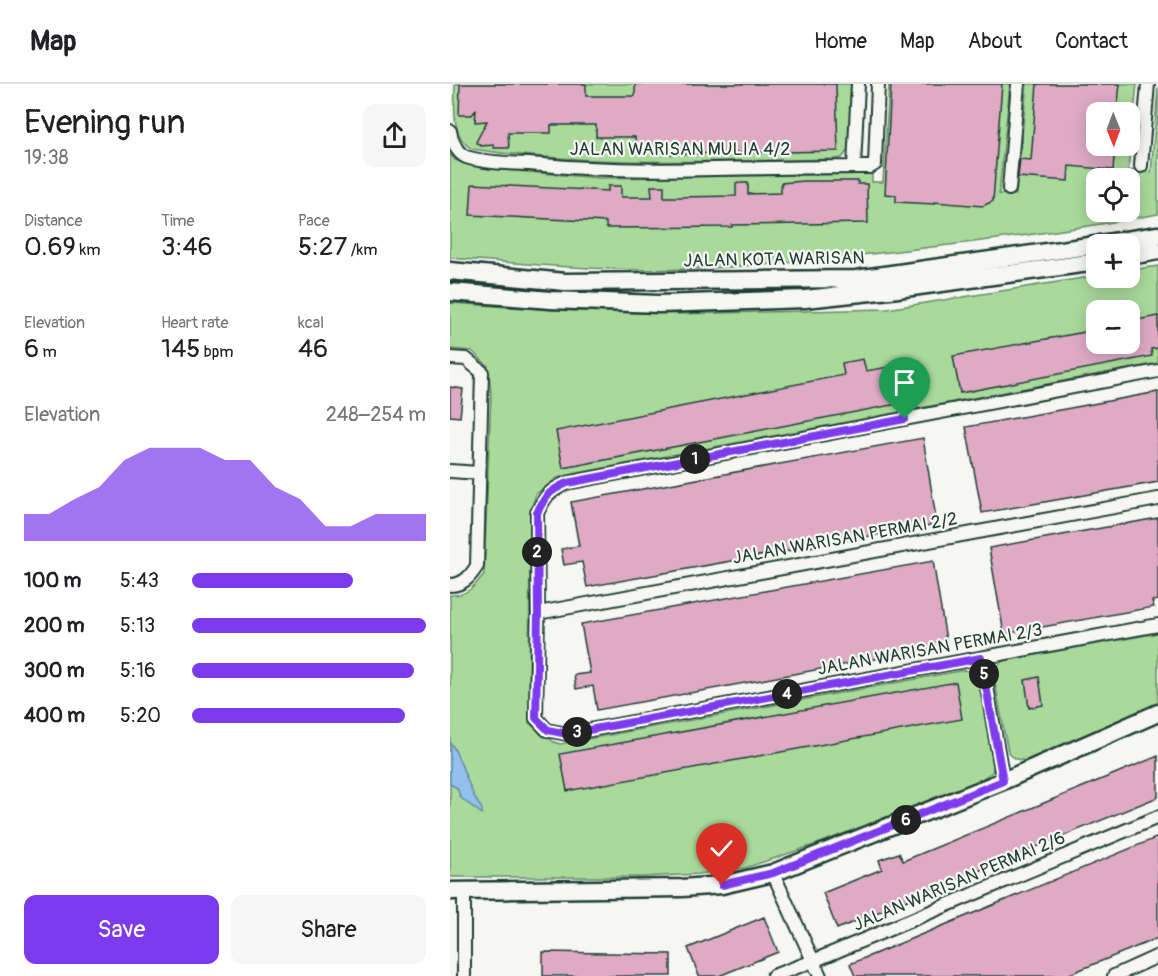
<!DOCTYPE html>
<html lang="en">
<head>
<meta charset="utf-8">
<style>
  body { margin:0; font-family:Pangolin,sans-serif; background:#f6f6f6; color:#202124; height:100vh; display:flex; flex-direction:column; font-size:22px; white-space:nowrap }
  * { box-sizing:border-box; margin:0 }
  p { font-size:20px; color:#757577 }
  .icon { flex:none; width:33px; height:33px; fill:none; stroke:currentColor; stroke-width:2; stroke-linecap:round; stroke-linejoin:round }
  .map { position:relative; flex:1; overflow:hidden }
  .details { display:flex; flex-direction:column; background:#fff; width:450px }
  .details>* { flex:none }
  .needle { width:39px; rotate:179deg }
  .tools { position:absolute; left:636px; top:18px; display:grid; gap:12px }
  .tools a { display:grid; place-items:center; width:54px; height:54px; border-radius:12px; background:#fff; box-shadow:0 3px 15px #0003; font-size:30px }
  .pin { position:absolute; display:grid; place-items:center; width:51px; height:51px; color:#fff; margin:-62px -26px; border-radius:50% 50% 50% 0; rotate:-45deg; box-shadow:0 0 6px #0007 }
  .pin .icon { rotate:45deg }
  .km { position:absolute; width:30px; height:30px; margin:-15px; border-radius:50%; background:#222; color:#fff; font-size:16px; line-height:30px; text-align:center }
  .round { display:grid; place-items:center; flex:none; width:63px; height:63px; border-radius:12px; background:#f6f6f6 }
  .summary { display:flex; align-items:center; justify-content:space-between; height:102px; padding:0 24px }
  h1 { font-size:33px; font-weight:600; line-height:45px }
  .figures { display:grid; grid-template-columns:repeat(3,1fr); gap:9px; height:102px; padding:6px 24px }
  .figures div { display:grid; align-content:center }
  .figures b { font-size:26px; font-weight:600 }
  .figures small { font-size:16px; font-weight:400 }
  .figures p { font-size:16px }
  .chart { height:168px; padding:12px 24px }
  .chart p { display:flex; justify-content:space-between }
  .chart svg { width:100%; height:108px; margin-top:6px; fill:#7c3aed; opacity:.7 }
  .action { display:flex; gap:12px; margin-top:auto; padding:12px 24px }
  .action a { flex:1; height:69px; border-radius:12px; background:#7c3aed; color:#fff; font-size:24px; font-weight:600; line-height:69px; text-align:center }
  .action a+a { background:#f6f6f6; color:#202124 }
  ul { padding:0 24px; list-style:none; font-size:20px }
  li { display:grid; grid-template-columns:96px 72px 1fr; align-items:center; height:45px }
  li i { height:15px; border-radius:8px; background:#7c3aed }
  header { display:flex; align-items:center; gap:36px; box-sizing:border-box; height:84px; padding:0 30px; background:#fff; border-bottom:2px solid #e0e0e0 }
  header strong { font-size:28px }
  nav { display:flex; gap:33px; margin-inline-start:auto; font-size:21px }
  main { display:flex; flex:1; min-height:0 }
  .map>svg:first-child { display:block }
  .green { fill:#a9da9b; stroke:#648c68; stroke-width:1.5; fill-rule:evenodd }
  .water { fill:#93c0ed; stroke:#658ca3; stroke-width:1.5 }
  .building { fill:#deaac4; stroke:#1f3d34; stroke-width:1.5 }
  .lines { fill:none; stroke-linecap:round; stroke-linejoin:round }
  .street-casing { stroke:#1f3d34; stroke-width:16 }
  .secondary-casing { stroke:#1f3d34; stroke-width:21 }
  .street { stroke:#f6f6f2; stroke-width:12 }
  .secondary { stroke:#f6f6f2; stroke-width:16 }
  .route-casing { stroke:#fff; stroke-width:12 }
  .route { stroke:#7c3aed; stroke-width:8 }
  .labels { text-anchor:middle; stroke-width:4.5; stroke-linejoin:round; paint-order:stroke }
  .street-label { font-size:18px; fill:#1f3d34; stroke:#f6f6f2 }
</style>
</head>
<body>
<header>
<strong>Map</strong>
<nav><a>Home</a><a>Map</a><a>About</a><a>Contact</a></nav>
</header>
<main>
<section class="details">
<div class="summary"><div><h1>Evening run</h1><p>19:38</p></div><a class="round"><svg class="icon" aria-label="share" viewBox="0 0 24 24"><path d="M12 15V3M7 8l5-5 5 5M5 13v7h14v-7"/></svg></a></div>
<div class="figures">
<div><p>Distance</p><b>0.69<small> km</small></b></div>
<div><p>Time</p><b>3:46</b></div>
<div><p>Pace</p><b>5:27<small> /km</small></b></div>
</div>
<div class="figures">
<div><p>Elevation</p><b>6<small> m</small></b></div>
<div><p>Heart rate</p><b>145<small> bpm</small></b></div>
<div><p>kcal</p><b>46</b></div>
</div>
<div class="chart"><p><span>Elevation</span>248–254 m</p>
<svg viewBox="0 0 160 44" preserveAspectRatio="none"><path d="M0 44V33L10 33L20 27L30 22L40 11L50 6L60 6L70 6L80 11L90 11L100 22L110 27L120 38L130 38L140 33L150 33L160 33V44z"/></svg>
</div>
<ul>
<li><b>100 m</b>5:43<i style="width:69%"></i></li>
<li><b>200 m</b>5:13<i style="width:100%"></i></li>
<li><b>300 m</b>5:16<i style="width:95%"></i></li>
<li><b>400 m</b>5:20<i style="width:91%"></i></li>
</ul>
<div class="action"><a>Save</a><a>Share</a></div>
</section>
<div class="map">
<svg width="708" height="892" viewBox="0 0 708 892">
  <rect width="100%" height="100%" fill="#f6f6f2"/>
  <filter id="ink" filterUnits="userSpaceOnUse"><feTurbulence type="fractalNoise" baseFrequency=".0167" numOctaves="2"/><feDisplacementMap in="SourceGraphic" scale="12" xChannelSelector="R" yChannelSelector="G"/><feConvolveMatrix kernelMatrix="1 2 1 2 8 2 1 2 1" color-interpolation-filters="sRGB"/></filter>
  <g filter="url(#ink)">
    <path class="green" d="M5,0H402L400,63L392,74L385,75C264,77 142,83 22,65C0,52 5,23 5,0Z
      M439,0H560L549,110L566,111L577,0H687L678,86L701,89L708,4V130C619,147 529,158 439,168C373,175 307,183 240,185C160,188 80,180 0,174V70L5,76L30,84L150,94L422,90V98H433ZM646,28H680V62H646ZM646,94H680V128H646Z
      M708,182V279L127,389L107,394L86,410L80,429L79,639L104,658L110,660L515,586L525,590L530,601L544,680L542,688L530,696L370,759L295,784L249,790L193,793H0V511C17,512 24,503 34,490L41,309L38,282L22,267L0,265V219L105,226L229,230L437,225L646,192V194H680V186ZM646,226H680V260H646Z
      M708,549V619L577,676C568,677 564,675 558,668L544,593L546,585L552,577Z"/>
    <path class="water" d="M0,658C14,678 17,706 32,725V730L11,714L7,704L0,700Z"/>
    <path class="building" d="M10,0H136V12H185V0H386L388,67L221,70V65H185V53H146V41H101V49H58L59,64H44V61L31,62L26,58L37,37L25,38L26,26L22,31H9Z
      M441,0H552L543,117L533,122L484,118V120L446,118V111L435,110Z
      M587,0H670L667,28H646V62H665L663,86L619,82L618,97L568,93L570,75L581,76Z
      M354,97H408V100H417L418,139L282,141V143L156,144V138L20,131L22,100L158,107V102H171V113H202L201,102H214V113H227L286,112V99H298V110L331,109V99Z
      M708,232V264L701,265L702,272L510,309L503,272L646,246V260H686L682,237Z
      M413,275L416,287L456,280L463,317L113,384L106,347L394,291L392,279Z
      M0,303L13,305L10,333L0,332Z
      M708,308V398L532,429L516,343Z
      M473,354L487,440L137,503L132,478L114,481L111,465L129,462L121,418Z
      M708,434V516L702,517L704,523L554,550L539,464Z
      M483,477L497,562L147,626L143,602L126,605L124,591L140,589L131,540Z
      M589,593L593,621L579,624L575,596Z
      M506,598L512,635L117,707L110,670Z
      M708,672V713L387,845L373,809L432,785L429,776L449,769L453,777Z
      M708,753V854L615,892H405L400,880Z
      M314,833L328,868L269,892H249L238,864Z
      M93,868L221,870V892H93Z"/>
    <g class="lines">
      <g class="street-casing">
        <path id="street" d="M0,47C1,56 7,69 16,73C38,80 70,79 93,81C202,91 311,82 420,83L425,80L428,0
          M691,82L698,0
          M404,83L408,0
          M559,105L568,0
          M0,274L16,275L32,288L27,482C20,493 13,501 0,501
          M708,287L117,399C99,407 95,412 87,429L88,529L86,634L97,646L117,650L708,541
          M0,387L29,389
          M88,529L708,415
          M532,574L553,697
          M323,789L370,892
          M14,892V807
          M323,892L363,877L708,733
          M664,892L708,872"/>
      </g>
      <g class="secondary-casing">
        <path id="secondary" d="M650,160L708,151
          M680,172L708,167
          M0,187L115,198L406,195L646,161
          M0,208L101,216L209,220L355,215L440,206L646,178
          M0,807L232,804L272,801L323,789L553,697L708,629"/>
      </g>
      <use href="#street" class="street"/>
      <use href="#secondary" class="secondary"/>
    </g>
  </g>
  <g class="lines" filter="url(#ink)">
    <g class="route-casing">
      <path id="route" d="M272,801L323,789L553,697L531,574L117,650L98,646L86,634L88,529L87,429C95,412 99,407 117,399L455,335"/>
    </g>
    <use href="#route" class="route"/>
  </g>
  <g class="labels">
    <g class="street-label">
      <text x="230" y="71">JALAN WARISAN MULIA 4/2</text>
      <text transform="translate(324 175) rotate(-1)" y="6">JALAN KOTA WARISAN</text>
      <text transform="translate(395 454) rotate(-10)" y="6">JALAN WARISAN PERMAI 2/2</text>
      <text transform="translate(480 565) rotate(-10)" y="6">JALAN WARISAN PERMAI 2/3</text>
      <text transform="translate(509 797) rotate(-23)" y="6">JALAN WARISAN PERMAI 2/6</text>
    </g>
  </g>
</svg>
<div class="tools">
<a><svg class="needle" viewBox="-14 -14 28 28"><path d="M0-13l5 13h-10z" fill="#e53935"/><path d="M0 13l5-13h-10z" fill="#757577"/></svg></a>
<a><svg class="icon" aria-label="locate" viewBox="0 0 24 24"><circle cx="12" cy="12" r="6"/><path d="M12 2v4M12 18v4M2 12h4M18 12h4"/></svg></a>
<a>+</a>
<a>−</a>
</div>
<div class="pin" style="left:455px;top:335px;background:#1e9e55"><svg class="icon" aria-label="arrive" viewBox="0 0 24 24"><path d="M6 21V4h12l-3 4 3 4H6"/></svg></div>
<div class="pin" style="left:272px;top:801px;background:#d93025"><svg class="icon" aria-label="check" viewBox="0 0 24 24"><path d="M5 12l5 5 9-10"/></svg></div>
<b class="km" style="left:245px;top:375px">1</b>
<b class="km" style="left:87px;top:468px">2</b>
<b class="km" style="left:127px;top:648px">3</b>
<b class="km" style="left:337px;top:610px">4</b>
<b class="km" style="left:534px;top:590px">5</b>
<b class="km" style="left:456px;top:736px">6</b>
</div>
</main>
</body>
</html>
